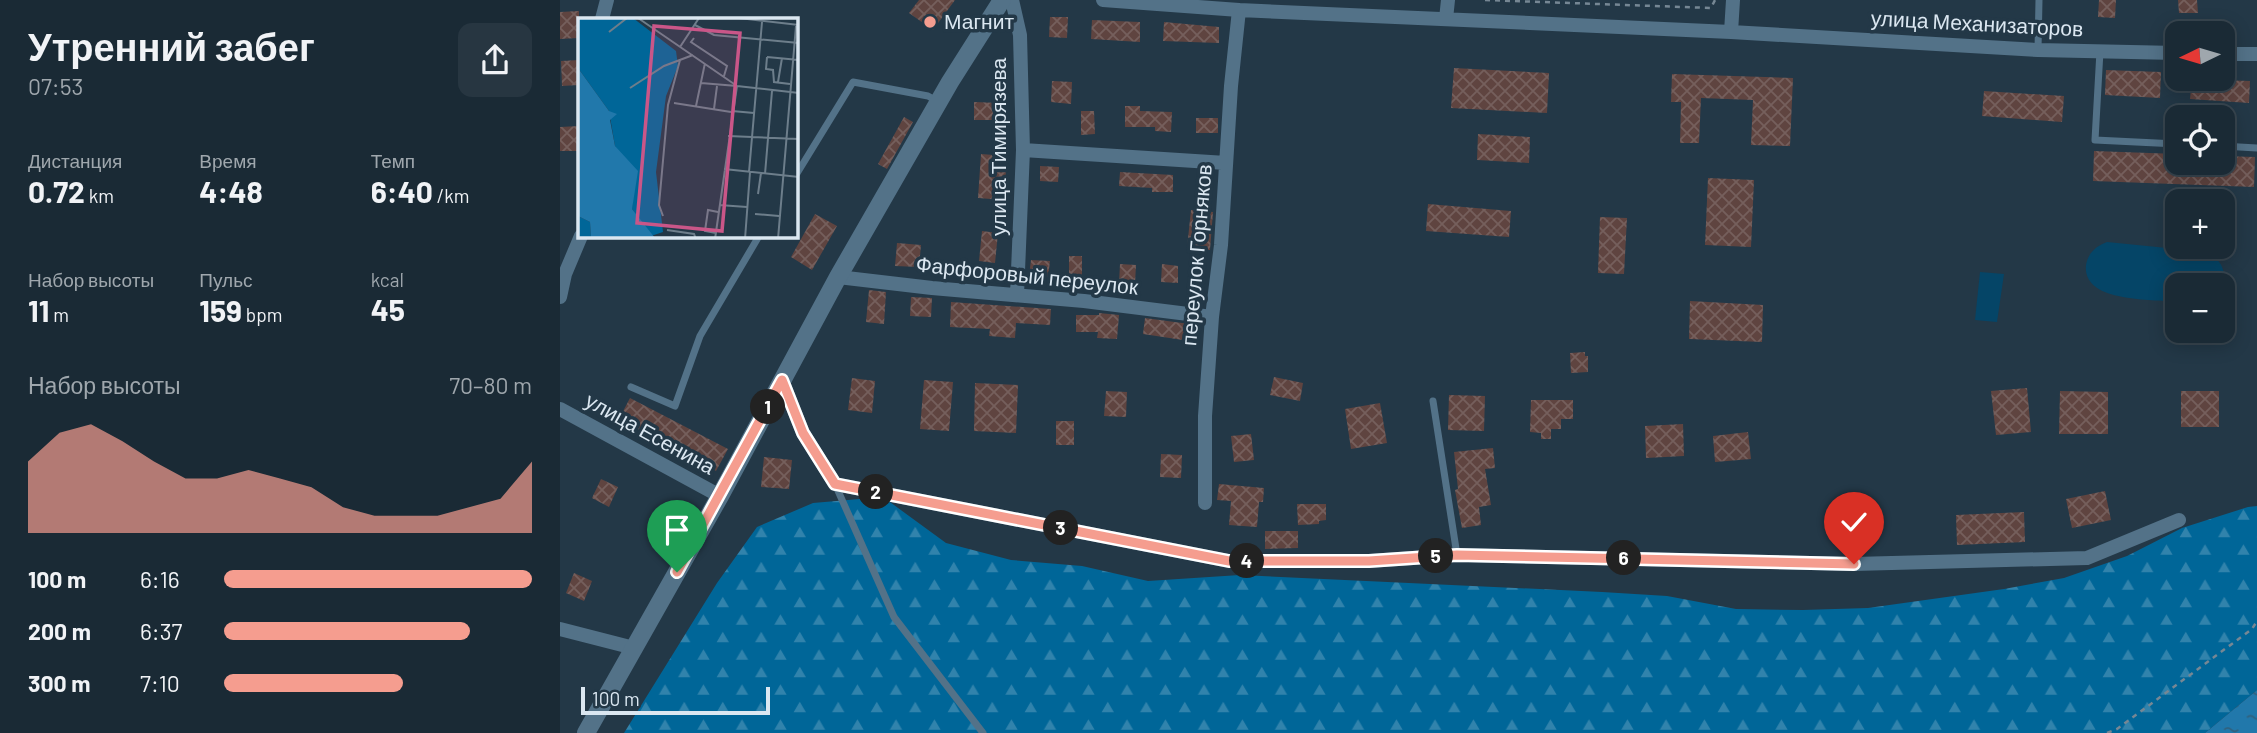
<!DOCTYPE html>
<html lang="ru">
<head>
<meta charset="utf-8">
<style>
  body { margin:0; font-family:Barlow,sans-serif; background:#273641; color:#f1f3f6; height:100vh; display:flex; flex-direction:column; font-size:26px; white-space:nowrap }
  * { box-sizing:border-box; margin:0 }
  p { font-size:23px; color:#9fa7ad }
  .icon { flex:none; width:38px; height:38px; fill:none; stroke:currentColor; stroke-width:2; stroke-linecap:round; stroke-linejoin:round }
  .map { position:relative; flex:1; overflow:hidden }
  .drawer { display:flex; flex-direction:column; background:#1a2a35; width:560px }
  .drawer>* { flex:none }
  .needle { width:46px; rotate:265deg }
  .buttons { position:absolute; left:1605px; top:21px; display:grid; gap:14px }
  .buttons a { display:grid; place-items:center; width:70px; height:70px; border-radius:14px; background:#1a2a35; box-shadow:0 4px 18px #0003,0 0 0 2px #384650; font-size:35px }
  .scale { position:absolute; left:21px; bottom:18px; width:189px; box-sizing:border-box; padding-left:7px; border:4px solid #dbe7f1; border-top:0; font-size:19px; line-height:24px; white-space:nowrap; color:#dbe7f1; -webkit-text-stroke:5px #233847; paint-order:stroke }
  .pin { position:absolute; display:grid; place-items:center; width:60px; height:60px; color:#fff; margin:-72px -30px; border-radius:50% 50% 50% 0; rotate:-45deg; box-shadow:0 0 7px #0007 }
  .pin .icon { rotate:45deg }
  .km { position:absolute; width:35px; height:35px; margin:-18px; border-radius:50%; background:#222; color:#fff; font-size:19px; line-height:35px; text-align:center }
  .round { display:grid; place-items:center; flex:none; width:74px; height:74px; border-radius:14px; background:#273641 }
  .head { display:flex; align-items:center; justify-content:space-between; height:119px; padding:0 28px }
  h1 { font-size:38px; font-weight:700; line-height:52px }
  .figures { display:grid; grid-template-columns:repeat(3,1fr); gap:10px; height:119px; padding:7px 28px }
  .figures div { display:grid; align-content:center }
  .figures b { font-size:30px; font-weight:700 }
  .figures small { font-size:19px; font-weight:400 }
  .figures p { font-size:19px }
  .chart { height:196px; padding:14px 28px }
  .chart p { display:flex; justify-content:space-between }
  .chart svg { width:100%; height:126px; margin-top:7px; fill:#f59d8f; opacity:.7 }
  ul { padding:0 28px; list-style:none; font-size:23px }
  li { display:grid; grid-template-columns:112px 84px 1fr; align-items:center; height:52px }
  li i { height:18px; border-radius:9px; background:#f59d8f }
  main { display:flex; flex:1; min-height:0 }
  .map>svg:first-child { display:block }
  .forest { fill:url(#forest-firs) }
  .garden { fill:#054567 }
  .water { fill:url(#water-ripples) }
  .building { fill:url(#building-cross-hatch) }
  .lines { fill:none; stroke-linecap:round; stroke-linejoin:round }
  .path { stroke:#768794; stroke-width:2.5; stroke-dasharray:5 5; stroke-linecap:butt }
  .service { stroke:#537288; stroke-width:7 }
  .minor { stroke:#537288; stroke-width:14 }
  .tertiary { stroke:#537288; stroke-width:18 }
  .route-casing { stroke:#fff; stroke-width:14 }
  .route { stroke:#f59d8f; stroke-width:9 }
  .poi-dot { fill:#f59d8f; stroke:#233847; stroke-width:2.5 }
  .labels { text-anchor:middle; stroke-width:7; stroke-linejoin:round; paint-order:stroke }
  .poi-label { font-size:21px; fill:#dbe7f1; stroke:#233847; text-anchor:start }
  .street-label { font-size:21px; fill:#dbe7f1; stroke:#233847 }
  .inset-road { fill:none; stroke:#6d7e8b; stroke-width:2 }
  .view { fill:#ca5688; fill-opacity:0.15; stroke:#ca5688; stroke-width:3.5 }
  .inset-edge { fill:none; stroke:#dbe7f1; stroke-width:3.5 }
</style>
</head>
<body>
<main>
<section class="drawer">
<div class="head"><div><h1>Утренний забег</h1><p>07:53</p></div><a class="round"><svg class="icon" aria-label="share" viewBox="0 0 24 24"><path d="M12 15V3M7 8l5-5 5 5M5 13v7h14v-7"/></svg></a></div>
<div class="figures">
<div><p>Дистанция</p><b>0.72<small> km</small></b></div>
<div><p>Время</p><b>4:48</b></div>
<div><p>Темп</p><b>6:40<small> /km</small></b></div>
</div>
<div class="figures">
<div><p>Набор высоты</p><b>11<small> m</small></b></div>
<div><p>Пульс</p><b>159<small> bpm</small></b></div>
<div><p>kcal</p><b>45</b></div>
</div>
<div class="chart"><p><span>Набор высоты</span>70–80 m</p>
<svg viewBox="0 0 160 44" preserveAspectRatio="none"><path d="M0 44V19L10 9L20 6L30 12L40 19L50 25L60 25L70 22L80 25L90 28L100 35L110 38L120 38L130 38L140 35L150 32L160 19V44z"/></svg>
</div>
<ul>
<li><b>100 m</b>6:16<i style="width:100%"></i></li>
<li><b>200 m</b>6:37<i style="width:80%"></i></li>
<li><b>300 m</b>7:10<i style="width:58%"></i></li>
</ul>
</section>
<div class="map">
<svg width="1697" height="733" viewBox="0 0 1697 733">
  <defs>
    <pattern id="forest-firs" width="22" height="20" patternUnits="userSpaceOnUse" patternTransform="scale(1.75)"><rect width="22" height="20" fill="#006698"/><path d="M5 1l3.5 6h-7zM16 11l3.5 6h-7z" fill="#3183ac"/></pattern>
    <pattern id="water-ripples" width="26" height="14" patternUnits="userSpaceOnUse" patternTransform="scale(1.75)"><rect width="26" height="14" fill="#2178ab"/><path d="M2 4q2-2 4 0t4 0M15 11q2-2 4 0t4 0" fill="none" stroke="#30617e"/></pattern>
    <pattern id="building-cross-hatch" width="8" height="8" patternUnits="userSpaceOnUse" patternTransform="scale(1.75)"><rect width="8" height="8" fill="#5f4440"/><path d="M0 0l8 8M0 8l8-8" fill="none" stroke="#755f5c"/></pattern>
  </defs>
  <rect width="100%" height="100%" fill="#233847"/>
  <path class="forest" d="M323,497L386,543L451,560L522,566L588,581L680,575L1042,592L1107,596L1176,609L1243,610L1308,608L1444,589L1504,578L1567,556L1622,528L1688,507L1697,506V690L1645,733H64L157,583L197,527L253,503Z"/>
  <path class="garden" d="M1547,242L1647,252C1662,260 1667,272 1663,288L1662,285H1617V302C1591,299 1522,303 1526,265C1528,253 1536,246 1547,242Z
    M1420,272L1444,274L1437,322L1415,320Z"/>
  <path class="water" d="M1697,690V733H1645Z"/>
  <path class="building" d="M359,0H395L373,30L349,13Z
    M1539,0H1556L1555,18L1538,17Z
    M1618,0H1637L1638,13H1619Z
    M19,11V38L0,39V12Z
    M490,17H508L507,38L489,37Z
    M532,20L580,22V42L531,39Z
    M604,22L659,27V43L603,41Z
    M19,60V85L2,86L1,61Z
    M894,68L989,73L987,113L891,108Z
    M1546,70L1601,72L1600,98L1545,95Z
    M1112,74L1233,78L1230,146L1191,145L1193,100L1141,98L1139,143H1120L1121,102H1111Z
    M1632,79L1690,81L1689,103L1630,99Z
    M492,81L512,82L511,104L491,102Z
    M1424,91L1504,96L1502,122L1422,116Z
    M414,102L440,103L439,120H414Z
    M565,106H580V111L612,112L611,132L595,131V127H565Z
    M521,111H534L535,134L521,135Z
    M344,117L353,122L327,169L318,164Z
    M636,118H658V133H636Z
    M19,126V151H0V127Z
    M918,134L970,137L969,163L917,160Z
    M1534,151L1617,154V163H1662V156L1695,157L1694,187L1533,181Z
    M421,154L447,156L444,200L418,198Z
    M480,166L499,167L498,182L480,181Z
    M560,172L613,175V192H592V188L559,186Z
    M1148,178L1194,180L1191,247L1145,245Z
    M868,204L951,211L949,237L866,231Z
    M631,210L653,212L650,250L627,248Z
    M255,214L277,226L252,270L231,257Z
    M1040,217L1067,218L1064,274L1038,273Z
    M422,231L438,233L435,263L419,261Z
    M337,243L361,245L359,267L335,266Z
    M509,256H522V275H509Z
    M471,260L490,261L488,278L469,276Z
    M560,264L576,265L575,284L559,283Z
    M602,264L618,266V283L601,282Z
    M309,290L326,292L324,324L306,322Z
    M351,297L372,298L371,317L350,316Z
    M1130,301L1203,305L1202,342L1129,339Z
    M391,302L491,309L490,325L456,323L455,338L429,336L430,329L390,327Z
    M539,313L559,315L557,339L537,338L538,332H516V315H539Z
    M585,318L637,325L636,342L583,334Z
    M1025,352V356H1028V372L1011,373L1010,353Z
    M714,377L743,383L740,401L710,395Z
    M292,378L315,381L312,413L288,410Z
    M364,380L393,382L389,431L360,429Z
    M415,383L458,385L456,433L414,431Z
    M1467,388L1471,432L1436,435L1431,391Z
    M546,391L567,392L566,417L544,416Z
    M1500,391L1548,392V434H1499Z
    M1621,391H1659V427H1621Z
    M889,395L925,396L924,431L888,430Z
    M70,398L168,449L156,471L59,419Z
    M971,400H1013V419H1001V429H991V439H981V433L970,432Z
    M820,403L827,443L791,449L785,409Z
    M496,421H514V445H496Z
    M1123,424L1124,456L1086,458L1085,426Z
    M1188,432L1191,459L1155,462L1153,436Z
    M691,434L694,460L674,462L671,436Z
    M933,448L935,468L925,469L931,505L919,507L921,525L902,528L895,490L898,489L894,452Z
    M601,454L622,455L621,478L600,477Z
    M204,457L232,460L229,489L201,487Z
    M41,479L58,487L49,507L32,498Z
    M659,484L704,488L703,502H699L697,527L669,525L671,501L657,500Z
    M1545,491L1551,520L1512,528L1506,499Z
    M737,504H766V520L759,521V524L738,525Z
    M1464,512L1465,542L1397,545L1396,515Z
    M705,531H738V548L705,549Z
    M14,573L32,581L24,601L6,593Z"/>
  <g class="lines">
    <path class="path" d="M925,0L1151,8L1155,0
      M1547,733L1557,729L1692,629L1697,621"/>
    <path class="service" d="M1478,50L1479,0
      M1540,51L1535,140L1617,144
      M1662,146L1697,148
      M236,175L293,82L368,96L377,101
      M71,387L115,406L140,336L199,236
      M873,401L897,555
      M275,484L334,617L423,733"/>
    <path class="minor" d="M452,0L460,35L463,150L457,295
      M543,0L679,10L1171,32L1478,50L1617,53
      M42,19L47,0
      M886,19L888,0
      M1171,32L1173,0
      M1662,54H1697
      M463,150L666,163
      M278,277L372,288L524,301L652,317
      M0,297L5,274L21,236
      M222,380L243,433L275,484L669,561H809L897,555L1294,564L1527,558L1619,520
      M0,409L160,496
      M645,503V416L652,317L661,245L671,86L679,10
      M0,629L74,648"/>
    <path class="tertiary" d="M26,733L160,496L278,277L390,82L442,0"/>
  </g>
  <g class="lines">
    <g class="route-casing">
      <path id="route" d="M117,572L222,380L243,433L275,484L669,561H809L897,555L1294,564"/>
    </g>
    <use href="#route" class="route"/>
  </g>
  <circle class="poi-dot" cx="370" cy="22" r="7"/>
  <g class="labels">
    <g class="poi-label">
      <text x="384" y="29">Магнит</text>
    </g>
    <g class="street-label">
      <text transform="translate(1417 24) rotate(3)" y="7">улица Механизаторов</text>
      <text transform="translate(439 147) rotate(-90)" y="7">улица Тимирязева</text>
      <text transform="translate(637 255) rotate(-85)" y="7">переулок Горняков</text>
      <text transform="translate(467 276) rotate(6)" y="7">Фарфоровый переулок</text>
      <text transform="translate(90 434) rotate(29)" y="7">улица Есенина</text>
    </g>
  </g>
  <g transform="translate(18 18)">
    <rect width="220" height="220" fill="#233847"/>
    <path d="M0,0H55L98,33L100,48L88,78L78,154L85,214L73,218L54,191L55,165L37,128L31,93L0,50ZM0,198L12,204L13,220L0,221Z" fill="#006698"/>
    <path d="M0,50L31,93L39,96L32,102L37,128L60,153L54,191L77,220H13L12,204L0,198Z" fill="#2178ab"/>
    <path class="inset-road" d="M60,0L159,68M161,0L221,7M117,7L136,17L221,25M31,14L49,0M116,20L113,24L149,48L146,58M102,29L121,0M189,39L188,51L195,52L196,64L212,66M189,39L221,42M200,64L204,40M123,65L159,68M159,68L221,75M52,70L86,48L115,37M96,85L153,94M118,88L127,45M136,91L139,68M154,93L176,95M150,118L221,121M146,151L221,159M171,154L184,4M187,156L194,73M180,176L183,155M141,187L169,189M177,196L201,198M85,198L81,187L90,87L102,42M89,212L116,216L118,221M138,215L127,213L130,192L140,194M137,221L159,68M167,221L172,154M200,221L218,8"/>
    <path class="view" d="M76,8L162,15L144,213L59,205Z"/>
    <rect width="220" height="220" class="inset-edge"/>
  </g>
</svg>
<div class="buttons">
<a><svg class="needle" viewBox="-14 -14 28 28"><path d="M0-13l5 13h-10z" fill="#e53935"/><path d="M0 13l5-13h-10z" fill="#9fa7ad"/></svg></a>
<a><svg class="icon" aria-label="locate" viewBox="0 0 24 24"><circle cx="12" cy="12" r="6"/><path d="M12 2v4M12 18v4M2 12h4M18 12h4"/></svg></a>
<a>+</a>
<a>−</a>
</div>
<div class="scale">100 m</div>
<div class="pin" style="left:117px;top:572px;background:#1e9e55"><svg class="icon" aria-label="arrive" viewBox="0 0 24 24"><path d="M6 21V4h12l-3 4 3 4H6"/></svg></div>
<div class="pin" style="left:1294px;top:564px;background:#d93025"><svg class="icon" aria-label="check" viewBox="0 0 24 24"><path d="M5 12l5 5 9-10"/></svg></div>
<b class="km" style="left:208px;top:407px">1</b>
<b class="km" style="left:316px;top:492px">2</b>
<b class="km" style="left:501px;top:528px">3</b>
<b class="km" style="left:687px;top:561px">4</b>
<b class="km" style="left:876px;top:556px">5</b>
<b class="km" style="left:1064px;top:558px">6</b>
</div>
</main>
</body>
</html>
